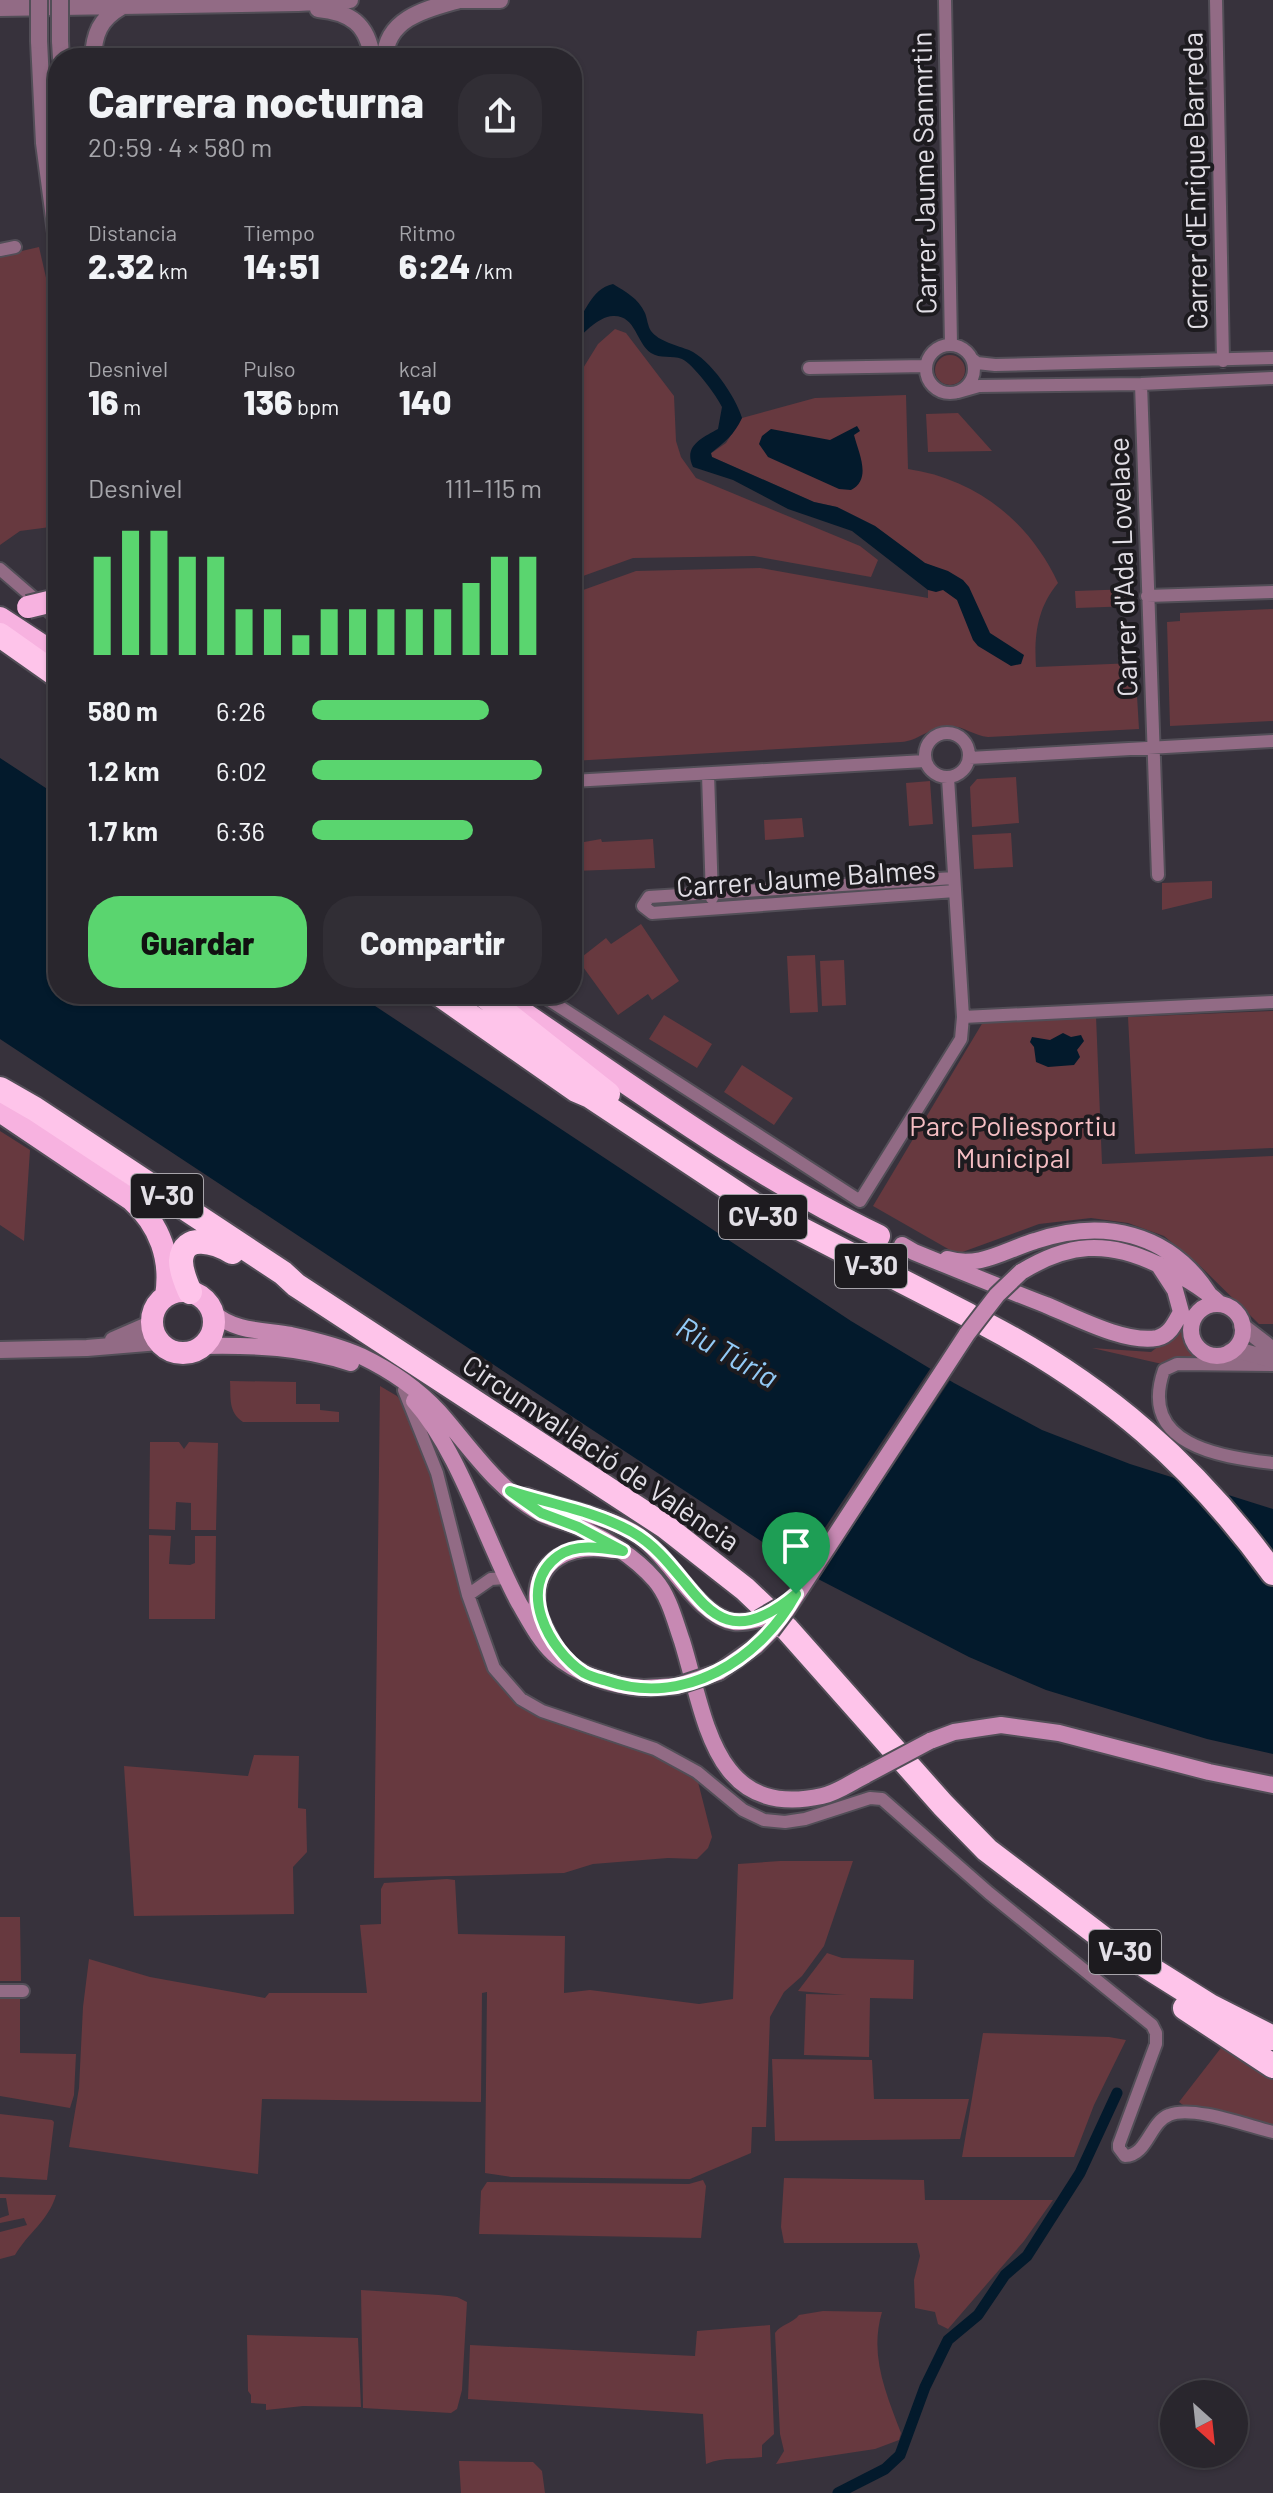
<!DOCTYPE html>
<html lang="es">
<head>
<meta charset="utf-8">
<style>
  body { margin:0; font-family:Barlow,sans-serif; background:#312e35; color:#f1f3f6; height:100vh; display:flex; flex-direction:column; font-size:30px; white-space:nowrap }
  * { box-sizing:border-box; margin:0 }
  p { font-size:26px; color:#a5a5aa }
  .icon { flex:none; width:44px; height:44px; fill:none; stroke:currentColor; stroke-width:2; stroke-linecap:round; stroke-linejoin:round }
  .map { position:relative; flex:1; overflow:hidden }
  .sheet { position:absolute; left:48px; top:48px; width:534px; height:956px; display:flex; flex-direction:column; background:#29262d; border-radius:32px; box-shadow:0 2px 6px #0004,0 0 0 2px #454349 }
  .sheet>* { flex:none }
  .needle { width:52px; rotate:153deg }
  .buttons { position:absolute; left:1160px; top:2380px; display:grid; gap:16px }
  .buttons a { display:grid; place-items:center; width:88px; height:88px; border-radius:50%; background:#29262d; box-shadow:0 2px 6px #0004,0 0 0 2px #454349; font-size:40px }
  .pin { position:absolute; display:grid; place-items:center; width:68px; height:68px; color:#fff; margin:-82px -34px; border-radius:50% 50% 50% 0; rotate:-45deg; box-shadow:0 0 8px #0007 }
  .pin .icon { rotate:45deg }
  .round { display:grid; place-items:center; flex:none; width:84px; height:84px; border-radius:32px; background:#312e35 }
  .summary { display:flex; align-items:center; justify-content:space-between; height:136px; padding:0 40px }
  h1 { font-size:44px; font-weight:800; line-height:60px }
  .stats { display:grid; grid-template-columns:repeat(3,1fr); gap:12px; height:136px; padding:8px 40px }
  .stats div { display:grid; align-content:center }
  .stats b { font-size:34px; font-weight:800 }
  .stats small { font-size:22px; font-weight:400 }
  .stats p { font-size:22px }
  .chart { height:224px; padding:16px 40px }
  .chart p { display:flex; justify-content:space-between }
  .chart svg { width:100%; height:144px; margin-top:8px; stroke:#5ad56f; stroke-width:6 }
  .action { display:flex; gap:16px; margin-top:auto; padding:16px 40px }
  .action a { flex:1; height:92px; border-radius:32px; background:#5ad56f; color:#111; font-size:32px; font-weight:800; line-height:92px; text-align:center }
  .action a+a { background:#312e35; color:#f1f3f6 }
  ul { padding:0 40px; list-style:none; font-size:26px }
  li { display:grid; grid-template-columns:128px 96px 1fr; align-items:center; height:60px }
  li i { height:20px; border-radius:10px; background:#5ad56f }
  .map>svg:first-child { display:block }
  .green { fill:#67393f }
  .water { fill:#031a2c }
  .pier { fill:#37323c }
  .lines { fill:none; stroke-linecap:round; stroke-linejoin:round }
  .canal { stroke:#031a2c; stroke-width:11 }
  .minor-casing { stroke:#524e57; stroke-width:16 }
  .tertiary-casing { stroke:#524e57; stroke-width:20 }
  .secondary-casing { stroke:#524e57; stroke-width:20 }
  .trunk-casing { stroke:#524e57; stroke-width:26 }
  .motorway-casing { stroke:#524e57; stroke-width:28 }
  .minor { stroke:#926b85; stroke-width:12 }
  .tertiary { stroke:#926b85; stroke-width:16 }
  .secondary { stroke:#c789b3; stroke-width:16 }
  .trunk { stroke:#f7b2e0; stroke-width:22 }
  .motorway { stroke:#fec4ea; stroke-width:24 }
  .tertiary-bridge-casing { stroke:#524e57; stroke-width:20; stroke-linecap:butt }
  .secondary-bridge-casing { stroke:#524e57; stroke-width:20; stroke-linecap:butt }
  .trunk-bridge-casing { stroke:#524e57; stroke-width:26; stroke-linecap:butt }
  .tertiary-bridge { stroke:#926b85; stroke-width:16 }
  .secondary-bridge { stroke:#c789b3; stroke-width:16 }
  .trunk-bridge { stroke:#f7b2e0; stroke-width:22 }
  .route-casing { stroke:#fff; stroke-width:16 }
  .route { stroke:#5ad56f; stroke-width:10 }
  .labels { text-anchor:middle; stroke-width:8; stroke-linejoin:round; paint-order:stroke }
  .shield { fill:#1d1b1f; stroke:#a7a4aa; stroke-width:2 }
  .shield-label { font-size:26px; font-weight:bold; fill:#e2dfe6 }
  .street-label { font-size:28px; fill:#e2dfe6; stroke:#1d1b1f }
  .park-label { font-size:28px; fill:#f5bec3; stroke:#1d1b1f }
  .water-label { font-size:30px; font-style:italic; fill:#93caf6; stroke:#1d1b1f }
</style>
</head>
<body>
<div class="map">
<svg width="1273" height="2493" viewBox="0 0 1273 2493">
  <rect width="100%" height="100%" fill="#37323c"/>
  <path class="green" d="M39,247L58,330V526L20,531L0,545V256Z
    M615,329L626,333L674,396L676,441L681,457L696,478L860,546L878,560L871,577L754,556L633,558L572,580V386L598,344Z
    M935 370a15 15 0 1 1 30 0a15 15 0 1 1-30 0Z
    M906,395L908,469C976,479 1029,521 1058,583C1037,608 1034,636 1036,667L1135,663L1139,729L988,737C974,736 964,726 950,726C932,725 919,741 901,742L572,761V594L636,571L760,568L928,598V590L935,567L925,563L875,526L837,507L814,502L712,457L710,454L726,443L742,418L815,398Z
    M958,413L992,451L928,452L926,414Z
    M1133,589L1134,606L1076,608L1075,591Z
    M1273,609V721L1170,726L1167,622L1180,621V613Z
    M1016,777L1019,823L972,827L970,787L977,779Z
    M930,781L933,824L909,826L906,783Z
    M802,818L804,837L765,840L764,820Z
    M1011,833L1013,867L974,869L972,835Z
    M601,839L602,842L653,839L655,868L574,871L573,844Z
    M1212,881V898L1162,910V883Z
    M641,924L679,981L652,1000L648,994L618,1015L578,960L606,938L611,944Z
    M815,955L818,1012L790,1013L787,956Z
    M844,960L846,1005L822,1006L820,961Z
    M1273,1011V1148L1135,1154L1128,1017Z
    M664,1015L712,1044L697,1068L649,1039Z
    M1096,1016L1102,1164L1273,1156V1324H1259L1197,1263L1164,1236L1128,1223L1091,1218L1039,1224L957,1254L873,1206L983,1022Z
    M742,1065L793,1098L774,1125L724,1092Z
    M0,1131L30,1150L24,1241L0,1225Z
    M1181,1329L1190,1348L1203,1359L1194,1360C1185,1353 1171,1357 1162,1364L1092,1348L1151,1352Z
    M230,1381L296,1382V1404H320V1410L339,1412V1422H243C228,1412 231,1398 230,1381Z
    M380,1386L397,1396L403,1403L416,1433L432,1477L464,1601L516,1701C544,1722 576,1730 610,1739C640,1747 670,1761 697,1778L712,1837L708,1848L697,1859L668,1858L593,1864L564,1873L374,1878Z
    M150,1442H179L184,1449L189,1442L218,1443L216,1530H191V1503L176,1502L175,1530L149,1529Z
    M149,1535L171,1536L169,1564L190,1565L195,1563V1536H216L215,1619H149Z
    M254,1755L299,1756L298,1808L306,1809L307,1852L293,1867L294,1914L134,1916L124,1766L248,1776Z
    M780,1861H853L824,1946L802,1976L784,1992L770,2017L766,2127H752L751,2153L690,2179L511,2177L485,2173L487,1992L482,1993L481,2102L262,2099L258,2174L69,2147L79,2088L83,2007L89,1959L150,1977L265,1998L269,1993H367L360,1925L381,1924V1889L384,1883L447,1879L455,1880L458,1934L565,1936L564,1993L590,1990L699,2004L733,1999L738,1864Z
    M0,1917H20L21,1981H0Z
    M827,1953L842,1958L914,1960L913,1999L870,1998L869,2057L804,2055L806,1994L846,1995L798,1991Z
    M0,1998H20V2053L76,2054L74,2095L70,2108L0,2096Z
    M983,2033L1109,2037L1126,2040L1094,2105L1074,2157H962Z
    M1224,2044L1273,2077V2125C1251,2118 1192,2115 1179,2102Z
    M772,2059L872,2060L874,2099H969L960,2139L775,2141Z
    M0,2114L52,2120L54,2122L47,2180L0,2177Z
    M784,2178L924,2180L925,2200H1053L1024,2241L948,2329L938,2324L935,2312L915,2308L914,2280L920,2256L917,2243H784L781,2227Z
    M703,2180L706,2186L701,2238L479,2234L481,2191L487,2182L689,2184Z
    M0,2194L56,2195C49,2220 28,2233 15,2255L0,2259V2232L27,2225L24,2218L0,2223V2218L9,2215L6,2198H0Z
    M361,2290L439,2295L457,2297L467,2302L462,2390L457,2409L451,2413L363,2408Z
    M823,2311L882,2312C869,2355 886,2393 901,2433L899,2440L875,2449L776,2464L784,2451L780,2434L775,2333C781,2324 792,2324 799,2315Z
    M770,2325L774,2434L762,2445V2457C742,2460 725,2456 706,2464L703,2414L468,2399L470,2345L695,2356L697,2331Z
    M247,2335L358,2338L361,2407L303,2406L266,2410V2404L251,2403V2395L248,2391Z
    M459,2461L533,2462L542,2471L545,2493H461Z"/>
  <path class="water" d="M613,284C626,292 638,298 645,313C647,318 648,327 651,331C658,341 678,346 689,350C710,359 736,397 742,418C734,435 725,442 711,453L712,457L814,502L837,507L875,526L925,563L948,571L963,580L969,587L990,633L1024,655L1021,664L1011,666L978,646L973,640L957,600L943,590L936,592L928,590L852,531L788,509L733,480L693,467C683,446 702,438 718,429L722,407C717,396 693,364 682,359C672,355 660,359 651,353C636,343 636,315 613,316C597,317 583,334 572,345V328C587,313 590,289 613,284Z
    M857,426L860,431L854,435C859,454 872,479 851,490L839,489L768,457L759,444L762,436L771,429L830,440Z
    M0,758L58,796V994H357L851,1321L954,1383L1042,1430L1130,1464L1273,1509V1754L1207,1739L1046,1690L969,1657L820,1580L0,1039Z
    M1063,1033L1071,1037L1081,1035L1084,1041L1077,1050L1080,1057L1074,1065L1048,1067L1036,1062L1034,1047L1030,1042L1032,1037L1050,1040Z"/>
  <path class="pier" d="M932,1366L952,1377L816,1582L797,1570Z"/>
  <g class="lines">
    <path class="canal" d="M838,2493L885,2469L900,2455L925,2387L948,2340L978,2315L1005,2275L1027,2256L1080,2173L1117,2093"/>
    <g class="minor-casing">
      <path id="minor" d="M945,0L951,345
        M1216,0L1223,361
        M0,250L15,247
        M926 369a24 24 0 1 1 48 0a24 24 0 1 1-48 0Z
        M972,359L977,363L995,365L1273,358
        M809,368L926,366
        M1141,384L1158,875
        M958,392L979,386L1141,384L1273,378
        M0,569L58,619
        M1147,596L1273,592
        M925 755a22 22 0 1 1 44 0a22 22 0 1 1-44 0Z
        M969,758L1273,741
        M708,774L712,898
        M572,781L925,761
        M954,878L649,897L643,906L652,913L955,891
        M540,994L860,1201
        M963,1017L1273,1002
        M860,1201L961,1039L963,1017L948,778
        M1273,1365L1177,1364L1164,1370C1138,1444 1218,1457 1273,1463
        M404,1390L437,1473L468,1595L494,1668L521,1699L542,1711L655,1749L697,1772L743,1810L764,1820L785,1822L805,1819L870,1798L882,1799L989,1893L1152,2025L1156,2033V2044L1119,2144V2148L1125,2156C1147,2156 1150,2122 1169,2115C1192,2105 1248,2126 1273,2132
        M468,1595L491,1579L505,1578
        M0,1991H23"/>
    </g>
    <g class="tertiary-casing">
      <path id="tertiary" d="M451,0H500
        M0,8L298,3L350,0
        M318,9C350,12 368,24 372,58
        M39,41L44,143L58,248
        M60,41L61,58
        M93,58C94,34 100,19 121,7
        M385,58C386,18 427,9 459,0
        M1242,1326L1273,1350
        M113,1340L152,1323
        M0,1350L87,1348L159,1342
        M1230,1352L1241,1351L1273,1360"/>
    </g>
    <g class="secondary-casing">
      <path id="secondary" d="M902,1245L914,1252C958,1270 1002,1288 1046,1305C1075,1317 1126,1344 1157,1338C1170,1335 1175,1323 1181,1312L1175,1290L1158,1264
        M947,1259C979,1269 1005,1250 1035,1241C1103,1218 1169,1232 1209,1294
        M1021,1272C1068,1243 1107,1240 1157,1264C1180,1275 1201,1286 1220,1304
        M1191 1330a26 26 0 1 1 52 0a26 26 0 1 1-52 0Z
        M212,1312C235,1332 262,1330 291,1335C314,1340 339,1346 361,1356C390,1370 417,1388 439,1412C470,1447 498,1491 542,1514C552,1519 565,1521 576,1526C604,1537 635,1557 655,1580C669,1596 675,1621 682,1641C706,1718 713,1820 822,1796C837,1793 852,1782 866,1775
        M203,1346C256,1345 300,1347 351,1363
        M414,1401C460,1452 486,1542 519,1603C529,1620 539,1640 554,1654C577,1675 613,1686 644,1688
        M527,1496C562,1509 601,1514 633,1532C669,1553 695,1615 734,1622C742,1623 751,1621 759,1619
        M786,1611L967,1334
        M552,1642C547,1632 538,1618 537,1607C533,1558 572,1543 613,1550
        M719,1672L756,1646L771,1631
        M930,1741L954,1732L1001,1725L1059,1733L1209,1772L1273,1785"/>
    </g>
    <g class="trunk-casing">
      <path id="trunk" d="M0,618L58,656
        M513,1006C633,1086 748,1173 879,1236
        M0,1111L132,1200C160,1225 172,1259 166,1296
        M152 1322a31 31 0 1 1 62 0a31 31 0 1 1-62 0Z"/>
    </g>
    <g class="motorway-casing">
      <path id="motorway" d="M0,635L58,676
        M439,994L576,1090L590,1096L756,1206L968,1315
        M482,994L608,1094
        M0,1089L35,1109L283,1273L296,1285L666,1527L745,1589L787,1629L943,1805L987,1850L1108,1942L1210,2006L1273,2038
        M190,1292C186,1283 181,1271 181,1261C183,1231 217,1243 232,1252
        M987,1325C1105,1387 1195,1465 1273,1573
        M1185,2008L1273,2066"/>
    </g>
    <use href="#minor" class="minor"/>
    <use href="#tertiary" class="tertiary"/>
    <use href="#secondary" class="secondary"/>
    <use href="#trunk" class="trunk"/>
    <use href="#motorway" class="motorway"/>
    <g class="tertiary-bridge-casing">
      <path id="tertiary-bridge" d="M60,0V41
        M39,41V0"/>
    </g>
    <g class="secondary-bridge-casing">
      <path id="secondary-bridge" d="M967,1334L997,1295L1021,1272
        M759,1619L781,1606
        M771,1631L786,1611
        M644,1688L677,1686L719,1672
        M866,1775L930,1741"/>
    </g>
    <g class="trunk-bridge-casing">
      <path id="trunk-bridge" d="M28,607L57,600"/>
    </g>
    <use href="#tertiary-bridge" class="tertiary-bridge"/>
    <use href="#secondary-bridge" class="secondary-bridge"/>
    <use href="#trunk-bridge" class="trunk-bridge"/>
  </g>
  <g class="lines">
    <g class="route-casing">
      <path id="route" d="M510,1491C550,1504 595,1511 632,1532C697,1568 706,1670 796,1594C760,1660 684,1707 607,1681C600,1679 591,1677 584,1673C549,1651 515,1587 558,1556C576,1543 603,1548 623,1551L578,1527L541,1513Z"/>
    </g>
    <use href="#route" class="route"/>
  </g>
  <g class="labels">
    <g class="shield">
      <rect x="131" y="1174" width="72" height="44" rx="6"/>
      <rect x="719" y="1195" width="88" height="44" rx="6"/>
      <rect x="835" y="1244" width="72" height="44" rx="6"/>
      <rect x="1089" y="1930" width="72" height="44" rx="6"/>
    </g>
    <g class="shield-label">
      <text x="167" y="1205">V-30</text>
      <text x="763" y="1226">CV-30</text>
      <text x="871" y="1275">V-30</text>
      <text x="1125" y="1961">V-30</text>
    </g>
    <g class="street-label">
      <text transform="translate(924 173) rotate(-91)" y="10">Carrer Jaume Sanmrtin</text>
      <text transform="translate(1195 181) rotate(-91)" y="10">Carrer d'Enrique Barreda</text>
      <text transform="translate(1123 567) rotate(-92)" y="10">Carrer d'Ada Lovelace</text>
      <text transform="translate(806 878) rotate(-4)" y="10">Carrer Jaume Balmes</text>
      <text transform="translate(601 1453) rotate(34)" y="10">Circumval·lació de València</text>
    </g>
    <g class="park-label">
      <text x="1013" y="1136">Parc Poliesportiu<tspan x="1013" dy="32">Municipal</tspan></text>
    </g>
    <g class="water-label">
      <text transform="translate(727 1353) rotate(30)" y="10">Riu Túria</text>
    </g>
  </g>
</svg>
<div class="buttons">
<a><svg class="needle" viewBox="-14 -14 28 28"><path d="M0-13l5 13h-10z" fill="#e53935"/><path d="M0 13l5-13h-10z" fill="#a5a5aa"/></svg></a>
</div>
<div class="pin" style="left:796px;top:1594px;background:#1e9e55"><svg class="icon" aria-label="arrive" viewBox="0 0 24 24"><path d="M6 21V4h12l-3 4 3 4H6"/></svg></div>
<section class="sheet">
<div class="summary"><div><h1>Carrera nocturna</h1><p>20:59 · 4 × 580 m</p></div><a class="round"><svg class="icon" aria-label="share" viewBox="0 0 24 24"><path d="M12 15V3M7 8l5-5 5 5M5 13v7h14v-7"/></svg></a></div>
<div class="stats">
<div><p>Distancia</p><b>2.32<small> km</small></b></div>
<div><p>Tiempo</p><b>14:51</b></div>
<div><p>Ritmo</p><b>6:24<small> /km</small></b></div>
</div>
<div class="stats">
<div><p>Desnivel</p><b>16<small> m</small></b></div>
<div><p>Pulso</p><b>136<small> bpm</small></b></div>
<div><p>kcal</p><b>140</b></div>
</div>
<div class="chart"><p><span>Desnivel</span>111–115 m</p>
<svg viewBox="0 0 160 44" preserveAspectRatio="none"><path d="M5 44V14M15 44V6M25 44V6M35 44V14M45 44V14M55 44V30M65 44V30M75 44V38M85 44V30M95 44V30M105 44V30M115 44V30M125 44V30M135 44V22M145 44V14M155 44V14"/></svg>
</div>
<ul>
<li><b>580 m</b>6:26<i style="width:77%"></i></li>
<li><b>1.2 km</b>6:02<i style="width:100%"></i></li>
<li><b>1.7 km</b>6:36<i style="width:70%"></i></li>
</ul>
<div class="action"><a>Guardar</a><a>Compartir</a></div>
</section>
</div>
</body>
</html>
